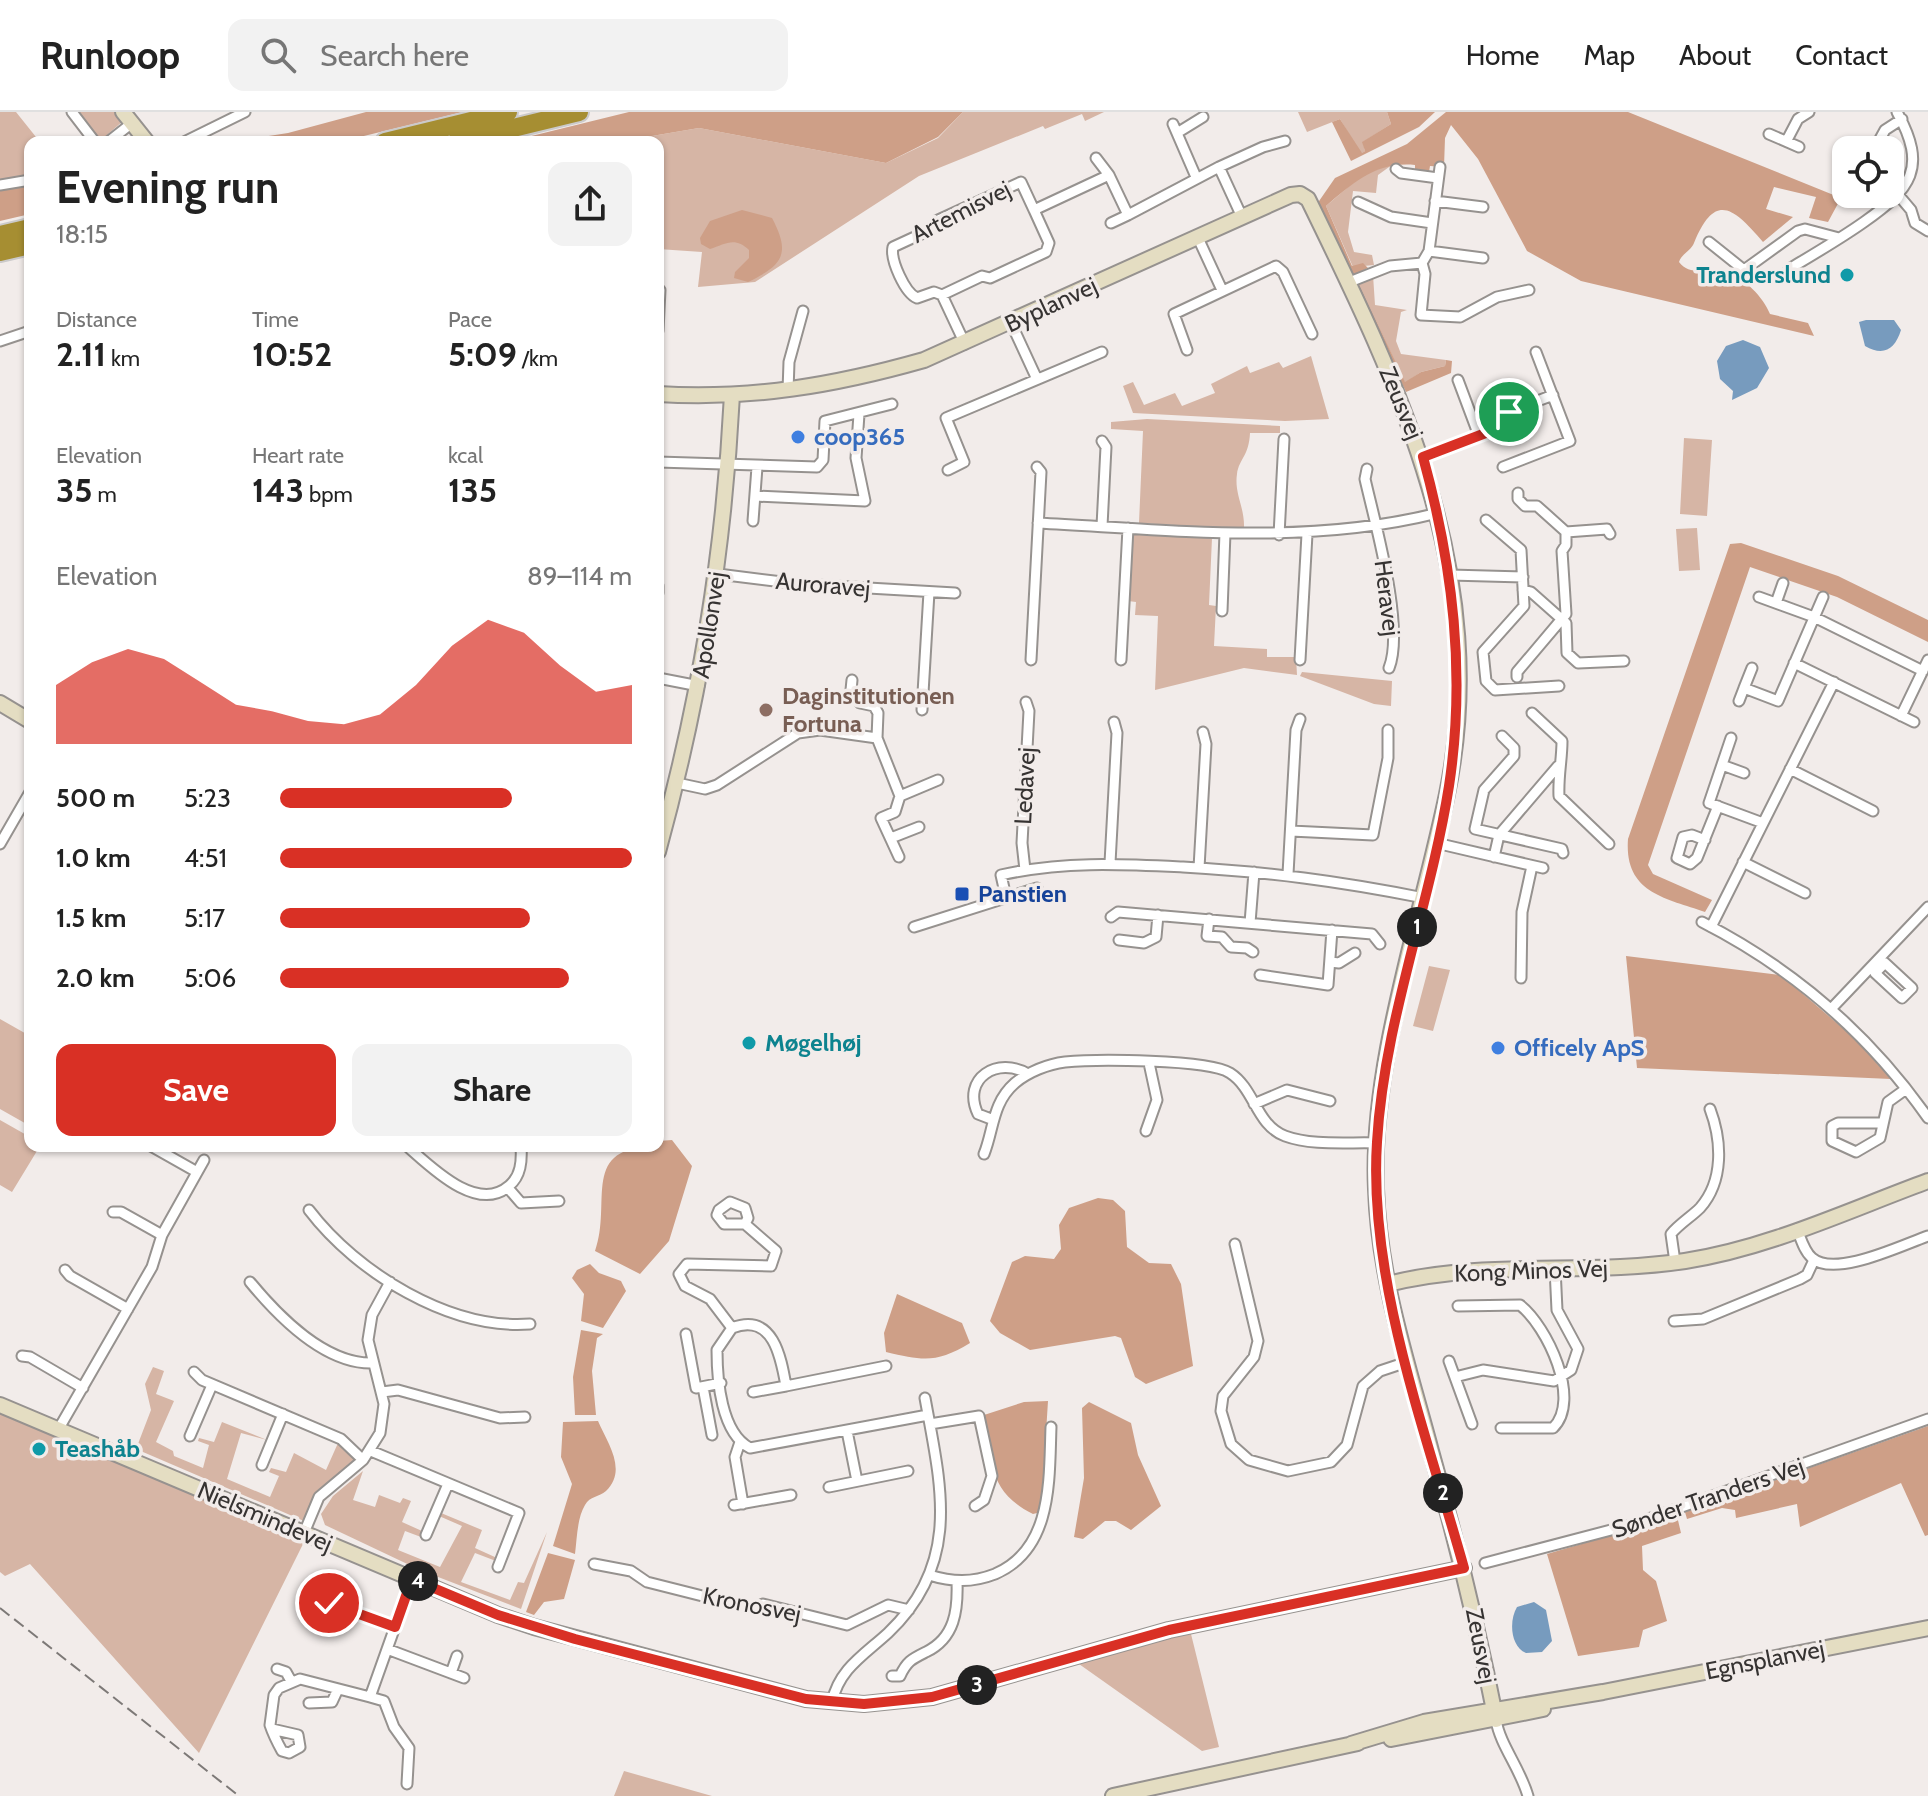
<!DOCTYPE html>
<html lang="en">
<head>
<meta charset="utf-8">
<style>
  body { margin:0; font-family:Cabin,sans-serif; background:#f2f2f2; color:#222; height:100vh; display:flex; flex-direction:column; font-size:30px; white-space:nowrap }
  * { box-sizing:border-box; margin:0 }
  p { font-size:26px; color:#767676 }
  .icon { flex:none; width:44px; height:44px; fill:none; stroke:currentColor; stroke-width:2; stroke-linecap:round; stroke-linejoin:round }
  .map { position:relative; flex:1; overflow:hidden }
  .details { position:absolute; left:24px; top:24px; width:640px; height:1016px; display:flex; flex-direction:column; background:#fff; border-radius:16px; box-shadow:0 2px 6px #0004 }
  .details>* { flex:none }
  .buttons { position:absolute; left:1832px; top:24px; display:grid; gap:16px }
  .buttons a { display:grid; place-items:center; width:72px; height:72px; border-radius:16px; background:#fff; box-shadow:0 2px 6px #0004; font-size:40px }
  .pin { position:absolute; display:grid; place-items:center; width:68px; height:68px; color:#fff; margin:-34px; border:4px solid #fff; border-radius:50%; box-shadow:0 2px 8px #0007 }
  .km { position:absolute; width:40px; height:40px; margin:-20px; border-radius:50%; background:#222; color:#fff; font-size:22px; line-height:40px; text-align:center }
  .round { display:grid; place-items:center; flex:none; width:84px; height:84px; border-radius:16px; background:#f2f2f2 }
  .head { display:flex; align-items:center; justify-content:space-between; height:136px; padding:0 32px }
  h1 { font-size:44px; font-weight:700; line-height:60px }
  .metrics { display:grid; grid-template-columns:repeat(3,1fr); gap:12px; height:136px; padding:8px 32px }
  .metrics div { display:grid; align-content:center }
  .metrics b { font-size:34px; font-weight:700 }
  .metrics small { font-size:22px; font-weight:400 }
  .metrics p { font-size:22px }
  .chart { height:224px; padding:16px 32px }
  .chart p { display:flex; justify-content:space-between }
  .chart svg { width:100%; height:144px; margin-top:8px; fill:#d93025; opacity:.7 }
  .button { display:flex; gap:16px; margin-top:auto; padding:16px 32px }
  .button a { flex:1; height:92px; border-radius:16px; background:#d93025; color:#fff; font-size:32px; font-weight:700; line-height:92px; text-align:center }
  .button a+a { background:#f2f2f2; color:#222 }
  ul { padding:0 32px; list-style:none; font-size:26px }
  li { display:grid; grid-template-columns:128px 96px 1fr; align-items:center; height:60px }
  li i { height:20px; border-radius:10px; background:#d93025 }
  header { display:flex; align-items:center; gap:48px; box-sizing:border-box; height:112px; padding:0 40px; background:#fff; border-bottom:2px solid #e0e0e0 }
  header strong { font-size:38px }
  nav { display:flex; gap:44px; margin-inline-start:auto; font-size:28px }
  .search { width:560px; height:72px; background:#f2f2f2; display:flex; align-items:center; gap:20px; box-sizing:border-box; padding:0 28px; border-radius:16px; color:#767676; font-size:30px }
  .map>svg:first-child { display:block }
  .green { fill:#d6b5a5 }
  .forest { fill:#ce9f87 }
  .water { fill:#779bbe }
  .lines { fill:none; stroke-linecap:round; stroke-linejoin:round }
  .street-casing { stroke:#96928f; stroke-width:13 }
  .secondary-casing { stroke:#96928f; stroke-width:18 }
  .highway-casing { stroke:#cbcaca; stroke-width:22 }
  .street { stroke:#fff; stroke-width:9 }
  .secondary { stroke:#e4ddc2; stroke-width:14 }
  .highway { stroke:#a68e32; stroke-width:18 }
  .rail { stroke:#7d7977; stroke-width:2; stroke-dasharray:12 6; stroke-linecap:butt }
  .route-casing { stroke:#fff; stroke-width:16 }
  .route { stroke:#d93025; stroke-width:10 }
  .culture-dot { fill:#0f9aa8; stroke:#f2ecea; stroke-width:3 }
  .shop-dot { fill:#3f7fe0; stroke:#f2ecea; stroke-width:3 }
  .education-dot { fill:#8d6e63; stroke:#f2ecea; stroke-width:3 }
  .transit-dot { fill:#1a4fb4; stroke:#f2ecea; stroke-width:3 }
  .labels { text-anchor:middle; stroke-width:7; stroke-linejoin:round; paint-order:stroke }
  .street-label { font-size:24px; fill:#363332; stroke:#f2ecea }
  .culture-label { font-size:24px; font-weight:bold; fill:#0d838f; stroke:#f2ecea; text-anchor:start }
  .shop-label { font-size:24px; font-weight:bold; fill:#366cbe; stroke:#f2ecea; text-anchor:start }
  .education-label { font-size:24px; font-weight:bold; fill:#785e54; stroke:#f2ecea; text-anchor:start }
  .transit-label { font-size:24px; font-weight:bold; fill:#164399; stroke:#f2ecea; text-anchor:start }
</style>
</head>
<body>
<header>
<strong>Runloop</strong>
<div class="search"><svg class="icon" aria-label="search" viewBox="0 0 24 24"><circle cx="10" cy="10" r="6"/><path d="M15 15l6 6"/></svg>Search here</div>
<nav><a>Home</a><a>Map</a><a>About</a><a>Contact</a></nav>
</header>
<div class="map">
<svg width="1928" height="1684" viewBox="0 0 1928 1684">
  <rect width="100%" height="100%" fill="#f2ecea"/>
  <path class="green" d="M0,0H16L40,30H30V66L0,71Z
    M80,0H116L123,9L100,29L78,2Z
    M963,0H1104L1085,9L1082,2L1045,17L1043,14L919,64L755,170L698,175L702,140L658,137V30H638L646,25L699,16L886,51L938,26Z
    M1298,0H1387L1391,12L1363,30L1365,39L1361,42L1340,7L1307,20Z
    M1396,50L1378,63L1376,81L1353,79L1348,120L1354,140L1372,143L1374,153L1353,155L1326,94L1361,64Z
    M1373,163L1375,193L1407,198L1401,200L1396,229L1401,242L1446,248L1445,254L1421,260L1405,271L1358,170Z
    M1311,244L1329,307L1285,309L1133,301L1123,274L1133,270L1144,293L1175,281L1182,294L1215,281L1211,272L1247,254L1250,261L1279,250L1283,256Z
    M1147,307L1280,314V321H1250C1249,344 1239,347 1237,362C1234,382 1245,395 1244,417L1139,411L1143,319L1111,317V310Z
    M1684,326L1712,328L1707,404L1680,402Z
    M1697,416L1700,458L1679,459L1676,417Z
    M1132,421L1212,426L1209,493L1216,494L1214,534L1267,537V545H1296L1297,563L1244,556L1155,578L1158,504L1135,503L1136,490L1128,489Z
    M1302,560L1392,569L1391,594L1374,592L1300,564Z
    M1429,854L1450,858L1433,919L1413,914Z
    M0,907L30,924V1014L0,997Z
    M0,1008L30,1025V1034H40L12,1080L0,1073Z
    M153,1255L164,1259L156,1282L174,1289L156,1330L173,1339L174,1344L203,1356L209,1333L198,1329L199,1326L214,1330L222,1310L267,1328L241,1321L227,1367L270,1385L279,1364L269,1360L271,1356L286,1360L294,1341L326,1358L338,1331L355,1348L321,1379L304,1409L136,1337L151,1298L145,1272Z
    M0,1301L305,1428L199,1641L30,1452L5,1464L0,1460Z
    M363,1359L353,1388L375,1395L379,1383L400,1391L403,1386L411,1389L402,1410L422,1419L421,1425L405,1419L398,1438L440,1455L462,1414L439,1404L441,1401L482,1418L475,1436L497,1446L496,1449L475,1441L461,1470L510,1488L518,1470L524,1471L547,1420L521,1497L420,1458L325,1413L321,1402L333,1384Z
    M1191,1522L1219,1635L1202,1639L1079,1552L1144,1530Z
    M624,1659L712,1684H614Z"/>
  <path class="forest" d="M366,0H463L339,30H231L288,21Z
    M629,0H963L938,25L886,51L699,16L646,25L638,30H507Z
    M1387,0H1435L1419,15L1351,49L1332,10L1340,7L1362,41L1365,39L1362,30L1391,12Z
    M1446,0H1628L1841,86L1828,110L1809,106L1816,85L1774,75L1766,97L1793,105L1763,130C1734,96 1715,79 1694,131C1691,139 1682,141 1679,150C1691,166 1711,154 1726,160C1745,166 1763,185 1770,202L1808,211L1814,224L1581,169L1527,139L1478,47L1451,13L1445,26L1444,55L1430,54L1429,60L1415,58V53C1377,49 1353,71 1326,94L1352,154L1363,151L1368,156L1351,164L1317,92L1335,66L1407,32Z
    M30,72V102L0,109V77Z
    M742,98L772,106C791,142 783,153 748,170L734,166L735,160L749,146V138C735,124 725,132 710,137L701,132L700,126L710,109Z
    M1358,170L1405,270L1421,260L1445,254L1446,248L1452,249L1451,261L1406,280L1355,171Z
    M1741,431L1838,464L1928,508V530L1837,485L1750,455L1648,753L1653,762L1712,788L1705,800C1665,786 1624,781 1628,727L1730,432Z
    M1626,844L1781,863L1853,925L1891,967L1637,956Z
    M672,1028L692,1054L669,1129L640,1162L595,1139C613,1090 578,1034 658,1034V1029Z
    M1098,1086L1113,1088L1125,1099L1127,1135L1149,1151L1171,1152L1181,1172L1193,1254L1146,1272L1135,1265L1121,1226L1115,1224L1030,1238L1000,1221L990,1209L1012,1150L1025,1144L1054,1147L1061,1137L1059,1113L1069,1096Z
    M590,1152L599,1161L621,1169L626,1179L603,1216L581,1209L584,1182L572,1166L577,1158Z
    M897,1182L962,1211L970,1231C937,1251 924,1249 886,1240L884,1221Z
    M581,1218L603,1222L597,1226L592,1259L596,1303H575L573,1265Z
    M1048,1289L1041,1400L1033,1402C987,1379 992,1348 984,1303L1024,1290Z
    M1089,1290L1131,1311L1138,1343L1161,1394L1131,1418L1116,1409H1105L1083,1427L1074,1425L1084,1366L1082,1296Z
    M598,1309C607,1330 628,1358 606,1379C599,1385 590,1384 585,1393C577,1406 577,1427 575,1442L553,1434L572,1372L561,1345L563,1310Z
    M1928,1314V1423L1925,1424L1901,1371L1800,1415L1797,1392L1736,1406L1735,1398L1722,1396L1687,1407L1685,1400Z
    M1677,1404L1681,1421L1642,1434L1643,1458L1656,1469L1667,1509L1643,1518L1639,1535L1578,1544L1547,1442Z
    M548,1441L575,1448L564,1487L544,1490L534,1503L526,1500Z"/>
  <path class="water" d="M1866,208H1894L1901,218C1895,237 1884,245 1865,234L1859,210Z
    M1743,228L1760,235L1769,256L1757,276L1732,288L1733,279L1720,267L1717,249L1726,234Z
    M1534,1490L1546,1498L1552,1529L1542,1540L1526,1541C1510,1534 1509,1508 1517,1495Z"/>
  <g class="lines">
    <g class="street-casing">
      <path id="street" d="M72,0L95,30
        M1173,12L1196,65
        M1177,21L1203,5
        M1769,22L1799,35
        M1787,28L1798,7L1809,0
        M108,30L132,11
        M184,30L245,0
        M1874,38L1885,18L1902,7
        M1096,46L1109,63
        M1219,55L1263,35L1285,29
        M1440,55L1429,139L1422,151L1425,162L1421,203L1460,205L1497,185L1529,178
        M1396,57L1401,61L1438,66
        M0,73L30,68
        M1900,85L1911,98L1915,111L1928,119
        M1435,89L1483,95
        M1358,90L1391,105L1432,111
        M1111,111L1128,103
        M1198,126L1222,178
        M1709,130L1744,158L1798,119L1805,117L1839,126
        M1429,139L1483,146
        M1789,157C1814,142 1840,127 1864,110C1911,77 1928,56 1897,0
        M1347,171L1390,154L1422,151
        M942,183L934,180L917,186C905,181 890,148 893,135L932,117L936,109L1021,70L1034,98
        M1011,211L1036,265
        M658,219L660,178
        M0,229L30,219
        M965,232L942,183L982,164L990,166L1046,140L1049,131L1034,98L1109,63L1128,103L1219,55L1242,105
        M1187,238L1174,202L1276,154L1283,160L1312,222
        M1458,268L1479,324
        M788,279L789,250L803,199
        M1102,329L1106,335L1102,414
        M1423,345L1504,314L1509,300L1553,283
        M658,350L817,355L823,348L825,309L892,292
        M1503,355L1570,329L1536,240
        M1367,357L1365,367C1375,411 1405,516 1389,556
        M948,358L964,350L946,306L1102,240
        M755,384L865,389L856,346L859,302
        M1486,408L1521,438L1524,494L1483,540L1486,569L1495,578L1559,574
        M753,409L757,355
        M1038,411C1173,418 1306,434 1438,401
        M1566,420L1607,417L1610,422
        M1279,423L1284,327
        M718,462L799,472L955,481
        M1450,463L1523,465
        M658,474V481
        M1523,478L1531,480L1566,511L1567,541L1578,551L1624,549
        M1759,485L1814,505L1923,559
        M1776,491L1783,471
        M1222,499L1225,421
        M1031,548L1041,360L1037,355
        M1121,548L1128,416
        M1300,548L1307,422
        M1794,551L1914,610
        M1752,556L1744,576L1778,589L1823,485
        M1517,565V560L1566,502L1562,439L1566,433V420L1537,394H1525L1518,387V381
        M658,566L699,574
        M852,568L851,578L860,591L874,594L878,601L877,626L900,684L938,668
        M1739,589L1744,576
        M922,598L929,480
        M1532,601L1562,629C1562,648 1558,664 1559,684L1609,732
        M1901,604L1928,548
        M1502,624L1514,636V644L1484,678L1475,717L1562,737L1563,741
        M1731,626L1709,691L1763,711
        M1722,653L1744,661
        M1790,657L1873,699
        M677,671L705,677L717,673L798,621L820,618L877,626
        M1291,719L1373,723L1388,646V618
        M891,726L919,715
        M1705,728L1692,723L1683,725L1677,746L1690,752L1697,746L1718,694
        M1436,731L1543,756
        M0,732L30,680
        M899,745L881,706L895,700L900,684
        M1494,745L1499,723L1558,654
        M1743,750L1805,781
        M1110,751L1117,621L1114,610
        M1199,756L1206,632L1203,620
        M1025,758L1022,731L1029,599L1026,590
        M1288,762L1296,618L1300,607
        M1006,785L1001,763C1062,749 1120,752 1183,755C1269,760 1339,769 1424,786
        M1111,805L1118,800L1372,822L1380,832
        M1209,807L1207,824L1222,825L1231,835L1247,836L1253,840
        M1702,810C1794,857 1869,922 1928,1006
        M1250,811L1254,760
        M914,815L1037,776
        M1711,815L1834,570
        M1119,828L1144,831L1156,825L1158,803
        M1330,850L1339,851L1355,841
        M1885,851L1912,876L1902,886L1875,861Z
        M1260,863L1328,873L1332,818
        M1521,866L1522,800L1532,754
        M1831,897L1928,795
        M1254,992L1287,978L1330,989
        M991,1007L978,1002C961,966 998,944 1028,962
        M1883,1011H1838L1832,1014V1029L1856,1040L1880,1026L1888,990L1906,977
        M1146,1019L1157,988L1149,951
        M151,1034L197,1060
        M407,1034C430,1054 477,1102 509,1074C521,1064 522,1049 521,1034
        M984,1042C994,1017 992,991 1015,971C1028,960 1048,952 1065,950C1094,947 1208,947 1230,961C1255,977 1256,1013 1285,1024C1312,1034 1348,1030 1377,1031
        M508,1076L521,1091L559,1089
        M309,1098C357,1161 450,1218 530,1212
        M113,1100H121L162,1123
        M1797,1117C1801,1127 1804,1139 1812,1146C1835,1166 1902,1133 1928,1124
        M1235,1132L1258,1229L1254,1245L1223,1284L1221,1299L1231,1332L1249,1348L1288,1359L1331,1350L1347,1333L1363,1274L1380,1259L1407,1250
        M1675,1150L1671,1122C1679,1112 1691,1105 1700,1096C1724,1069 1722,1029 1710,997
        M65,1158L70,1164L128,1197
        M250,1170C278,1204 325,1252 372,1251
        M1458,1194L1520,1193C1547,1214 1582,1288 1553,1316H1501
        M1674,1209L1703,1207L1800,1167L1807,1163L1814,1148
        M732,1216L710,1187L685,1174L679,1162L687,1152L771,1154L776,1139L745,1112L748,1106L745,1096L730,1090L719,1098L717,1103L724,1112H745
        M686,1222L696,1276L721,1271
        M22,1244L30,1245L83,1276
        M1449,1249L1472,1312
        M886,1254L786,1274C781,1245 773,1200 732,1216L717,1238C717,1268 721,1321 750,1336L928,1303
        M194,1260L202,1268L341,1327L363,1348
        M1455,1265L1483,1258L1554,1269L1571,1258L1578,1237L1557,1198L1555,1156
        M703,1275L712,1323
        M382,1280L398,1278L500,1306L525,1305
        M753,1280L786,1274
        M930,1312L979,1304L992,1364L984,1388L975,1394
        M58,1318L152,1155L162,1123L204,1048
        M847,1319L857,1369
        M190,1324L212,1273
        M740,1330L735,1345L743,1392
        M371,1339L519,1401L498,1455
        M262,1353L283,1302
        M829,1375L908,1359
        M734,1393L791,1383
        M304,1421L319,1385L363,1348L380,1321L384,1292L368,1228L372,1203L390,1170
        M426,1423L448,1372
        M1485,1451L1634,1412L1928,1307
        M594,1452L631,1459L647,1470L754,1497L763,1492L847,1513L888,1493L909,1498
        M929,1463C952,1470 972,1471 995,1462C1053,1437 1049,1368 1051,1315
        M329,1491L334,1480
        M320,1516L329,1491L395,1515
        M387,1537L464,1566
        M277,1557L286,1560L291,1569
        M451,1561L457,1544
        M892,1564H900C907,1549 912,1547 926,1540C955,1526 958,1498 957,1470
        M370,1585L384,1589L394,1615L409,1636L407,1672
        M832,1590C839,1557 864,1543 888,1521C962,1451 941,1374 925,1286
        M309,1591L332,1590L338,1577
        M1496,1608C1500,1633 1520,1656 1528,1684
        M272,1617L298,1623L300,1635L289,1641L282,1639C277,1630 273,1622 270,1613L274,1583L279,1576L300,1567L370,1585L412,1467"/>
    </g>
    <g class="secondary-casing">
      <path id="secondary" d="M123,0L147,30
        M658,282C750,288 836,273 924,248L1291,83L1300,82L1308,87C1400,275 1492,466 1447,682C1422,804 1370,953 1376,1077C1379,1167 1408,1253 1431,1339C1456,1428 1478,1517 1496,1608
        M0,591L30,609
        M658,740C700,586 724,441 732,283
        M1388,1172C1485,1147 1586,1164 1685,1149C1769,1136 1849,1098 1928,1069
        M0,1293L498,1503L534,1515L806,1587L864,1592L932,1585L1169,1518L1464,1456
        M1391,1627L1543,1597
        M1351,1632L1424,1610L1603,1580L1928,1516
        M1113,1684L1358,1631"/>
    </g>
    <g class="highway-casing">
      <path id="highway" d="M385,30L508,0
        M456,30L579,0
        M0,123L30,116
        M0,140L30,133"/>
    </g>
    <use href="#street" class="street"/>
    <use href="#secondary" class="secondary"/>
    <use href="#highway" class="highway"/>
    <path class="rail" d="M0,1496L239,1684"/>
  </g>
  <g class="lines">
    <g class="route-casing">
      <path id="route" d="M329,1491L395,1515L412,1467L498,1503L575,1527L806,1587L864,1592L932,1585L1169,1518L1464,1456C1427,1323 1368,1169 1377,1030C1384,909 1430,794 1449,674C1466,562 1453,454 1423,345L1504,314L1509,300"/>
    </g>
    <use href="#route" class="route"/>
  </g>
  <g class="culture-dot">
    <circle cx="1847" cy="163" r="8"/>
    <circle cx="749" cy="931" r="8"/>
    <circle cx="39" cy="1337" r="8"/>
  </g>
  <g class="shop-dot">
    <circle cx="798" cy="325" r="8"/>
    <circle cx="1498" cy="936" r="8"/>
  </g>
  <circle class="education-dot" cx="766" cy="598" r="8"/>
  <rect class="transit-dot" x="954" y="774" width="16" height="16" rx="4"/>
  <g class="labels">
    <g class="street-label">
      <text transform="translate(961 100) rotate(-27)" y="8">Artemisvej</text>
      <text transform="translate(1051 193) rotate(-25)" y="8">Byplanvej</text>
      <text transform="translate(1401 291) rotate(67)" y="8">Zeusvej</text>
      <text transform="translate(823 473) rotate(5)" y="8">Auroravej</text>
      <text transform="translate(1387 486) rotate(83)" y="8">Heravej</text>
      <text transform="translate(709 513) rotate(-81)" y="8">Apollonvej</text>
      <text transform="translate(1025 674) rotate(-87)" y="8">Ledavej</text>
      <text transform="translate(1531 1159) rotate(-2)" y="8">Kong Minos Vej</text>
      <text transform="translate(1708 1386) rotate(-19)" y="8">Sønder Tranders Vej</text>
      <text transform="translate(265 1405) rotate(23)" y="8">Nielsmindevej</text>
      <text transform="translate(752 1493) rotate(11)" y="8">Kronosvej</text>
      <text transform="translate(1481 1534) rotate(79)" y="8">Zeusvej</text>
      <text transform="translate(1765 1548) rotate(-11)" y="8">Egnsplanvej</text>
    </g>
    <g class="culture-label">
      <text x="1831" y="171" text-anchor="end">Tranderslund</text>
      <text x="765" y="939">Møgelhøj</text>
      <text x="55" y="1345">Teashåb</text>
    </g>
    <g class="shop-label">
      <text x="814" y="333">coop365</text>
      <text x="1514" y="944">Officely ApS</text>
    </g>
    <g class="education-label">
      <text x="782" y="592">Daginstitutionen<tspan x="782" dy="28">Fortuna</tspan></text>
    </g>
    <g class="transit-label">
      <text x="978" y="790">Panstien</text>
    </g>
  </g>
</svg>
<div class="buttons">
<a><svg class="icon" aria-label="locate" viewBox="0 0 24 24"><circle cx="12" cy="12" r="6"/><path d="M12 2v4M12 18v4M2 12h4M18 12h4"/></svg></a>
</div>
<div class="pin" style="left:1509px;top:300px;background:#1e9e55"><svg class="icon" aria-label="arrive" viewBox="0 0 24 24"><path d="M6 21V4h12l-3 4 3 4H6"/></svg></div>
<div class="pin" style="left:329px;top:1491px;background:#d93025"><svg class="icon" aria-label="check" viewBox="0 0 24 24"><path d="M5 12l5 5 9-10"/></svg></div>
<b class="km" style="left:1417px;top:815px">1</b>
<b class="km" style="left:1443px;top:1381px">2</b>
<b class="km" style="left:977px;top:1573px">3</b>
<b class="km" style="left:418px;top:1469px">4</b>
<section class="details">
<div class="head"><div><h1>Evening run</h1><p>18:15</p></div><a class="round"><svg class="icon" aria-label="share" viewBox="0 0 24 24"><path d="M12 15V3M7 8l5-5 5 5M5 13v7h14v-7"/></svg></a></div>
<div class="metrics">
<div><p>Distance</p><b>2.11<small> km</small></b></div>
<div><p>Time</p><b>10:52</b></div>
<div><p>Pace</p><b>5:09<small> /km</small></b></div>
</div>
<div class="metrics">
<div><p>Elevation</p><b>35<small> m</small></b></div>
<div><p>Heart rate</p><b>143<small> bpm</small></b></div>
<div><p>kcal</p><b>135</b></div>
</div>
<div class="chart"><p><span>Elevation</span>89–114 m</p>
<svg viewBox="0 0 160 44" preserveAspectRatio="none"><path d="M0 44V26L10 19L20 15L30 18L40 25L50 32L60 34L70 37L80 38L90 35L100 26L110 14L120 6L130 10L140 20L150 28L160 26V44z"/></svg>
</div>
<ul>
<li><b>500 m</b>5:23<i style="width:66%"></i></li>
<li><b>1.0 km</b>4:51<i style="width:100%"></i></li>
<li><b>1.5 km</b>5:17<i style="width:71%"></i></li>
<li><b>2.0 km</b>5:06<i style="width:82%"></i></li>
</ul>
<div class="button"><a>Save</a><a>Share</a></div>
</section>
</div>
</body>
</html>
